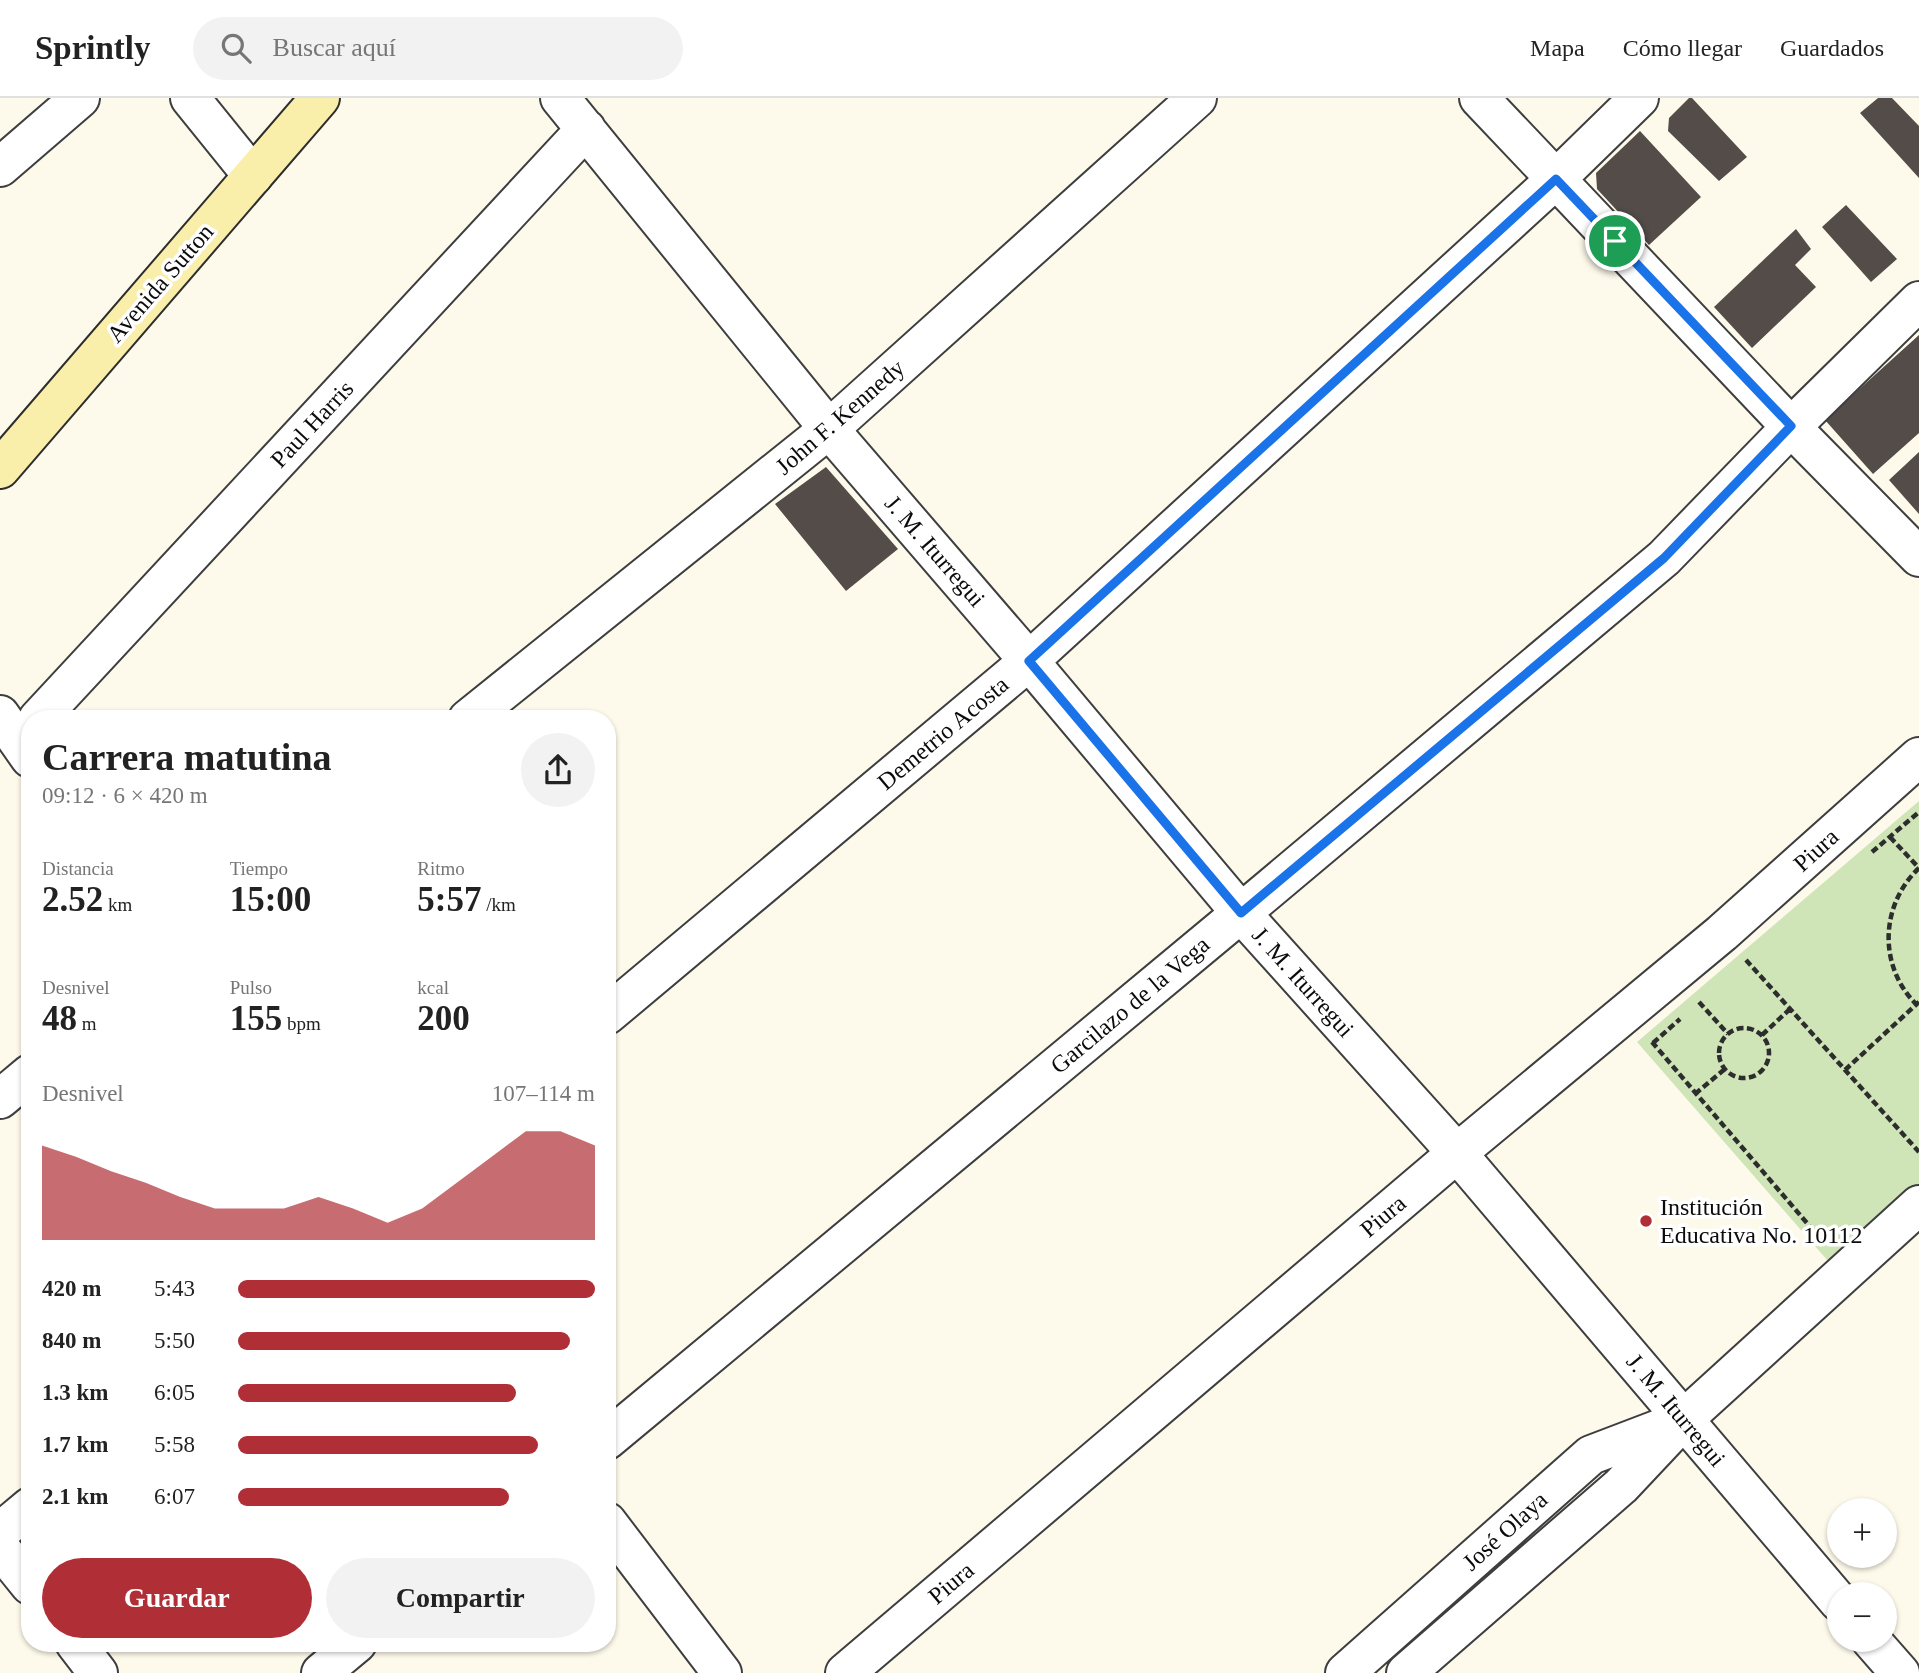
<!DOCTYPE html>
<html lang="es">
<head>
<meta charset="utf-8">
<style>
  body { margin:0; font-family:Georgia,serif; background:#f2f2f2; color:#222; height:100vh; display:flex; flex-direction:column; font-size:26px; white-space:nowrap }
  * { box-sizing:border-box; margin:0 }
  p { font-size:23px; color:#767676 }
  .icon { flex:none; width:38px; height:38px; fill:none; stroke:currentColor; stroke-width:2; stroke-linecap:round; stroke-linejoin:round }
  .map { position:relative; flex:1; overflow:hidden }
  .side { position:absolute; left:21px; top:612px; width:595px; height:942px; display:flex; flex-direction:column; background:#fff; border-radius:28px; box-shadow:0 2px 5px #0004 }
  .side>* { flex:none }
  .controls { position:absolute; left:1827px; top:1400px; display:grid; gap:14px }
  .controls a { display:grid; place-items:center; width:70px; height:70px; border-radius:50%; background:#fff; box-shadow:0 2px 5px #0004; font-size:35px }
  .pin { position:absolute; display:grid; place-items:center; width:60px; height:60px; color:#fff; margin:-30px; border:4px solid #fff; border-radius:50%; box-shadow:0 2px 7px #0007 }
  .round { display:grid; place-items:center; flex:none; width:74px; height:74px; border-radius:37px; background:#f2f2f2 }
  .head { display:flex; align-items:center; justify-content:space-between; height:119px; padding:0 21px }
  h1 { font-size:38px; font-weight:800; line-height:52px }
  .stats { display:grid; grid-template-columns:repeat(3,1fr); gap:10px; height:119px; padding:7px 21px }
  .stats div { display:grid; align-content:center }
  .stats b { font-size:35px; font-weight:800 }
  .stats small { font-size:19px; font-weight:400 }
  .stats p { font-size:19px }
  .chart { height:196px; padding:14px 21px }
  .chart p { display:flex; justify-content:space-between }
  .chart svg { width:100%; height:126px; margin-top:7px; fill:#b02f36; opacity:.7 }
  .cta { display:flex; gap:14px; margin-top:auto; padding:14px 21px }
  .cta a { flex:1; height:80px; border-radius:42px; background:#b02f36; color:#fff; font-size:28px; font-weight:800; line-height:80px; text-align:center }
  .cta a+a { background:#f2f2f2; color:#222 }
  ul { padding:0 21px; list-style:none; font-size:23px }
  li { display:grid; grid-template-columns:112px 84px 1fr; align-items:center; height:52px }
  li i { height:18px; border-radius:9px; background:#b02f36 }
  header { display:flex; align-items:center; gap:42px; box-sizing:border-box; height:98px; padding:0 35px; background:#fff; border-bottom:2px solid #e0e0e0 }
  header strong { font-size:33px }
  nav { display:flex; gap:38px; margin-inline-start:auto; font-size:24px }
  .search { width:490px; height:63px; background:#f2f2f2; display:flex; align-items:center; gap:18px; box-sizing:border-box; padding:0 24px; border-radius:38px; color:#767676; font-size:26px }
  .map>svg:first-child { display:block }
  .green { fill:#cfe5b8 }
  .building { fill:#534c48 }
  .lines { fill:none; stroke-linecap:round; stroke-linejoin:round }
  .street-casing { stroke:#3e3e3e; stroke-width:42 }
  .secondary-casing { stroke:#2d2d2d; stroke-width:42 }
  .path { stroke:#2d2d2d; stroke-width:4.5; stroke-dasharray:7 3.5; stroke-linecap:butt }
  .street { stroke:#fff; stroke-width:38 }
  .secondary { stroke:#f9efab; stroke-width:38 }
  .route-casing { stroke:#fff; stroke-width:14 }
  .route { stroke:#1a73e8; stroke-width:9 }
  .poi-dot { fill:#b02f36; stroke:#fff; stroke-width:2.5 }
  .labels { text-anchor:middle; stroke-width:7; stroke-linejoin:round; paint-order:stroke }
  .street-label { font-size:24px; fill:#0b0b0b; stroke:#fff }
  .poi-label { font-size:24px; fill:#0b0b0b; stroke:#fff; text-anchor:start }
</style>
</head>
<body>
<header>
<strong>Sprintly</strong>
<div class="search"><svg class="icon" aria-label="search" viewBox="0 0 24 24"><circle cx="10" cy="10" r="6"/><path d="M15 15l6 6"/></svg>Buscar aquí</div>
<nav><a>Mapa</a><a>Cómo llegar</a><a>Guardados</a></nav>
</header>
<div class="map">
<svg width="1919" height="1575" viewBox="0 0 1919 1575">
  <rect width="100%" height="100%" fill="#fdfaeb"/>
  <path class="green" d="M1919,703V1090L1835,1171L1637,944Z"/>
  <path class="building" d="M1689,0H1692L1747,59L1719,83L1668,33L1669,20Z
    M1878,0H1892L1919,28V80L1860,15Z
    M1640,33L1701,99L1649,147L1597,91L1596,75Z
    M1846,107L1897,161L1871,184L1822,129Z
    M1796,131L1811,151L1795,167L1816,189L1752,250L1714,209Z
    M1919,237V335L1873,376L1825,322Z
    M1919,354V416L1889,382Z
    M826,369L898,451L846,493L775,406Z"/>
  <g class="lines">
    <g class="street-casing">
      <path id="street" d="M190,0L253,78
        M560,0L829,331L1029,563L1241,815L1457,1055L1839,1504
        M1479,0L1791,329L1919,459
        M0,69L80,0
        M0,617L30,660
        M38,621L586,31
        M468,621L829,331L1197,0
        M607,917L1029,563L1556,81L1639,0
        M0,1001L30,976
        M607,1342L1241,815L1664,460L1791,329L1919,203
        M607,1424L722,1575
        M0,1434L30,1409
        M0,1450L30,1487
        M1871,1542L1900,1575
        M75,1545L98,1575
        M321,1575L357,1545
        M845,1575L1457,1055L1722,835L1919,659
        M1345,1575L1591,1357L1675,1325
        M1406,1575L1621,1388L1684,1321L1919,1107"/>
    </g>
    <g class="secondary-casing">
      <path id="secondary" d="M0,371L320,0"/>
    </g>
    <path class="path" d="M1890,739L1919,770
      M1872,754L1919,714
      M1919,770C1879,808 1878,871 1919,909
      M1746,862L1919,1054
      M1699,904L1728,936
      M1719 955a25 25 0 1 1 50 0a25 25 0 1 1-50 0Z
      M1762,937L1790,911
      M1652,944L1824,1145
      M1653,945L1680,921
      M1845,972L1919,904
      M1695,996L1725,971"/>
    <use href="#street" class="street"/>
    <use href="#secondary" class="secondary"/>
  </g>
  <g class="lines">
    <g class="route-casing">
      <path id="route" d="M1556,81L1791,328L1664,460L1241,815L1029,563Z"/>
    </g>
    <use href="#route" class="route"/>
  </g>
  <circle class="poi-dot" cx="1646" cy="1123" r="7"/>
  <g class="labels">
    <g class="street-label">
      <text transform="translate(160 185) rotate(-49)" y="8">Avenida Sutton</text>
      <text transform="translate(840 319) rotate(-41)" y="8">John F. Kennedy</text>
      <text transform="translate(312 326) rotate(-47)" y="8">Paul Harris</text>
      <text transform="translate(935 453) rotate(49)" y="8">J. M. Iturregui</text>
      <text transform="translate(943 635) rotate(-40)" y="8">Demetrio Acosta</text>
      <text transform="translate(1816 752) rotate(-42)" y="8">Piura</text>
      <text transform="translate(1303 884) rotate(48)" y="8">J. M. Iturregui</text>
      <text transform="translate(1130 907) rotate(-40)" y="8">Garcilazo de la Vega</text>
      <text transform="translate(1383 1118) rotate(-40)" y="8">Piura</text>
      <text transform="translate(1676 1312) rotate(50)" y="8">J. M. Iturregui</text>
      <text transform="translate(1505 1433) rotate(-42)" y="8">José Olaya</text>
      <text transform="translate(951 1485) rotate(-40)" y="8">Piura</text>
    </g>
    <g class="poi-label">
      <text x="1660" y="1117">Institución<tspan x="1660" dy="28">Educativa No. 10112</tspan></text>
    </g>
  </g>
</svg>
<div class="controls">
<a>+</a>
<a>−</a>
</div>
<div class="pin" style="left:1615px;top:143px;background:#1e9e55"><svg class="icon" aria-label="arrive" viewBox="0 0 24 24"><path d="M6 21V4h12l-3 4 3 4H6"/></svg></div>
<section class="side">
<div class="head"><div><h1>Carrera matutina</h1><p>09:12 · 6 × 420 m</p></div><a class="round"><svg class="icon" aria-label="share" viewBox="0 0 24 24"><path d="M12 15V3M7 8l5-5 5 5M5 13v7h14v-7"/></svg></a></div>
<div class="stats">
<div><p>Distancia</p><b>2.52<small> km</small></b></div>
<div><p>Tiempo</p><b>15:00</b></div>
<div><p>Ritmo</p><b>5:57<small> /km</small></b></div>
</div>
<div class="stats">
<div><p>Desnivel</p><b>48<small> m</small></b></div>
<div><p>Pulso</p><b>155<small> bpm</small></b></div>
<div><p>kcal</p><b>200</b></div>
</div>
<div class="chart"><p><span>Desnivel</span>107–114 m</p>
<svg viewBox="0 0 160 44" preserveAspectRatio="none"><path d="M0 44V11L10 15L20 20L30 24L40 29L50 33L60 33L70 33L80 29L90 33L100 38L110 33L120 24L130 15L140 6L150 6L160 11V44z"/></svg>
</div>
<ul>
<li><b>420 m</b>5:43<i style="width:100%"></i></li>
<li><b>840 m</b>5:50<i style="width:93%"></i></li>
<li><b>1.3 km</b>6:05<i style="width:78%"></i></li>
<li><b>1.7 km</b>5:58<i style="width:84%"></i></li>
<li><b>2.1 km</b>6:07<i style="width:76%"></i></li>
</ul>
<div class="cta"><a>Guardar</a><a>Compartir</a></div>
</section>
</div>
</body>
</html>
